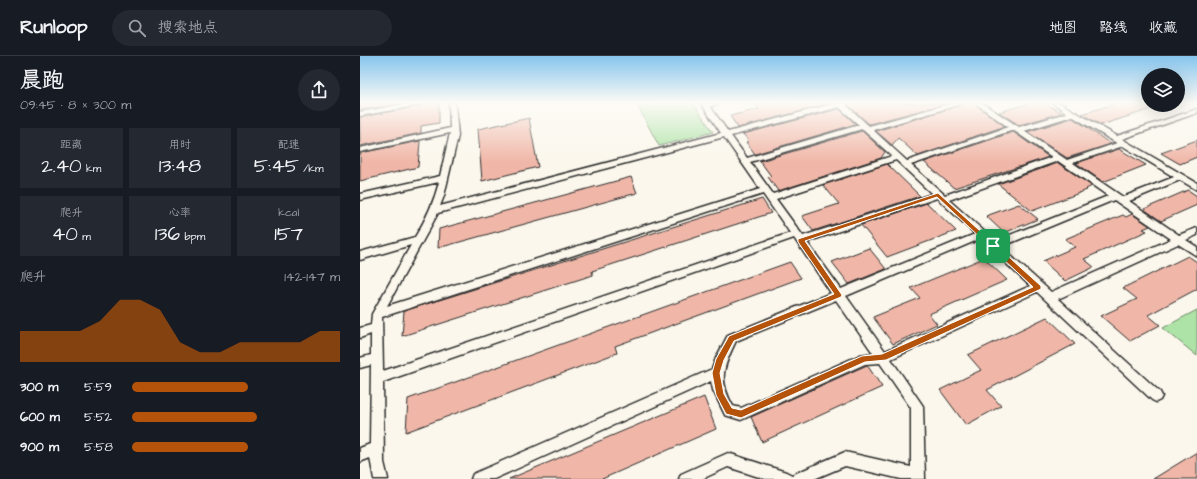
<!DOCTYPE html>
<html lang="zh">
<head>
<meta charset="utf-8">
<style>
  body { margin:0; font-family:"Architects Daughter","LXGW WenKai TC",sans-serif; background:#242831; color:#f1f3f6; height:100vh; display:flex; flex-direction:column; font-size:15px; white-space:nowrap }
  * { box-sizing:border-box; margin:0 }
  p { font-size:13px; color:#9ea1a6 }
  .icon { flex:none; width:22px; height:22px; fill:none; stroke:currentColor; stroke-width:2; stroke-linecap:round; stroke-linejoin:round }
  .map { position:relative; flex:1; overflow:hidden }
  .drawer { display:flex; flex-direction:column; background:#171b24; width:360px }
  .drawer>* { flex:none }
  .controls { position:absolute; left:781px; top:12px; display:grid; gap:8px }
  .controls a { display:grid; place-items:center; width:44px; height:44px; border-radius:50%; background:#171b24; box-shadow:0 4px 16px #0002; font-size:20px }
  .pin { position:absolute; display:grid; place-items:center; width:34px; height:34px; color:#fff; margin:-17px; border-radius:8px; box-shadow:0 2px 6px #0006 }
  .round { display:grid; place-items:center; flex:none; width:42px; height:42px; border-radius:21px; background:#242831 }
  .overview { display:flex; align-items:center; justify-content:space-between; height:68px; padding:0 20px }
  h1 { font-size:22px; font-weight:600; line-height:30px }
  .stats { display:grid; grid-template-columns:repeat(3,1fr); gap:6px; height:68px; padding:4px 20px }
  .stats div { display:grid; align-content:center; border-radius:0px; background:#242831; text-align:center }
  .stats b { font-size:20px; font-weight:600 }
  .stats small { font-size:11px; font-weight:400 }
  .stats p { font-size:11px }
  .chart { height:112px; padding:8px 20px }
  .chart p { display:flex; justify-content:space-between }
  .chart svg { width:100%; height:72px; margin-top:4px; fill:#b45309; opacity:.7 }
  ul { padding:0 20px; list-style:none; font-size:13px }
  li { display:grid; grid-template-columns:64px 48px 1fr; align-items:center; height:30px }
  li i { height:10px; border-radius:5px; background:#b45309 }
  header { display:flex; align-items:center; gap:24px; box-sizing:border-box; height:56px; padding:0 20px; background:#171b24; border-bottom:1px solid #363941 }
  header strong { font-size:19px }
  nav { display:flex; gap:22px; margin-inline-start:auto; font-size:14px }
  .search { width:280px; height:36px; background:#242831; display:flex; align-items:center; gap:10px; box-sizing:border-box; padding:0 14px; border-radius:22px; color:#9ea1a6; font-size:15px }
  main { display:flex; flex:1; min-height:0 }
  .map>svg:first-child { display:block }
  .green { fill:#ade3a6; stroke:#6c8768 }
  .building { fill:#f0b7a8; stroke:#2b2b2b }
  .lines { fill:none; stroke-linecap:round; stroke-linejoin:round }
  .service-casing { stroke:#2b2b2b; stroke-width:3 }
  .service { fill:#fbf7ec; fill-rule:evenodd }
  .route { fill:#b45309; stroke:#fff; fill-rule:evenodd }
</style>
</head>
<body>
<header>
<strong>Runloop</strong>
<div class="search"><svg class="icon" aria-label="search" viewBox="0 0 24 24"><circle cx="10" cy="10" r="6"/><path d="M15 15l6 6"/></svg>搜索地点</div>
<nav><a>地图</a><a>路线</a><a>收藏</a></nav>
</header>
<main>
<section class="drawer">
<div class="overview"><div><h1>晨跑</h1><p>09:45 · 8 × 300 m</p></div><a class="round"><svg class="icon" aria-label="share" viewBox="0 0 24 24"><path d="M12 15V3M7 8l5-5 5 5M5 13v7h14v-7"/></svg></a></div>
<div class="stats">
<div><p>距离</p><b>2.40<small> km</small></b></div>
<div><p>用时</p><b>13:48</b></div>
<div><p>配速</p><b>5:45<small> /km</small></b></div>
</div>
<div class="stats">
<div><p>爬升</p><b>40<small> m</small></b></div>
<div><p>心率</p><b>136<small> bpm</small></b></div>
<div><p>kcal</p><b>157</b></div>
</div>
<div class="chart"><p><span>爬升</span>142–147 m</p>
<svg viewBox="0 0 160 44" preserveAspectRatio="none"><path d="M0 44V25L10 25L20 25L30 25L40 19L50 6L60 6L70 12L80 32L90 38L100 38L110 32L120 32L130 32L140 32L150 25L160 25V44z"/></svg>
</div>
<ul>
<li><b>300 m</b>5:59<i style="width:56%"></i></li>
<li><b>600 m</b>5:52<i style="width:60%"></i></li>
<li><b>900 m</b>5:58<i style="width:56%"></i></li>
</ul>
</section>
<div class="map">
<svg width="837" height="423" viewBox="0 0 837 423">
  <rect width="100%" height="100%" fill="#fbf7ec"/>
  <filter id="ink" filterUnits="userSpaceOnUse"><feTurbulence type="fractalNoise" baseFrequency=".025" numOctaves="2"/><feDisplacementMap in="SourceGraphic" scale="8" xChannelSelector="R" yChannelSelector="G"/><feConvolveMatrix kernelMatrix="1 2 1 2 8 2 1 2 1" color-interpolation-filters="sRGB"/></filter>
  <g filter="url(#ink)">
    <path class="green" d="M276,47H333L353,76L299,90Z
      M837,254V300L803,272Z"/>
    <path class="building" d="M0,47H45L0,54Z
      M64,47H79V67L61,70V77L0,90V61L60,50Z
      M394,47H472L378,72L370,60L399,53Z
      M490,47H589L509,68L488,49Z
      M604,47H614L645,70L558,100L538,82L532,89L516,75L601,49Z
      M671,47H685L702,57L659,69L639,56Z
      M757,47H788V49L801,50L741,69L722,58Z
      M479,53L496,68L395,98L386,86L389,85L383,78Z
      M169,62L178,111L122,125L118,73Z
      M712,62L730,73H729L751,88L707,102L667,76Z
      M502,75L525,96L521,102L418,135L408,121L411,120L400,105Z
      M653,76L689,101L594,132L564,106Z
      M837,84V101L820,108L801,97Z
      M60,85L58,111L0,125V97Z
      M759,93L786,109L743,126L716,107Z
      M698,107L732,130L726,133L727,134L672,155L638,128Z
      M527,108L560,140L453,175L442,160L479,148L463,129Z
      M271,121L277,137L78,192L79,173Z
      M828,134L837,140V149L801,165L784,153Z
      M402,143L411,157L232,215L233,219L42,280L44,255Z
      M567,147L596,175L527,201L501,169Z
      M659,148L678,163L644,177L626,160Z
      M772,158L790,170L783,173L787,175L724,203L734,211L705,225L683,205L715,191L705,183L763,159L766,161Z
      M509,192L526,213L489,228L472,206Z
      M828,200L837,206V233L788,259L800,269L770,285L741,260L777,243L763,232Z
      M624,202L647,224L569,258L577,268L533,288L513,261L560,242L551,232Z
      M430,206L441,222L255,290L257,297L46,376L48,343Z
      M687,261L715,288L627,334L641,350L606,369L580,334L621,314L608,299Z
      M507,309L522,331L402,386L391,361Z
      M344,341L356,373L242,423H149Z
      M837,396V423H793Z"/>
    <g class="lines">
      <g class="service-casing">
        <path id="service" d="M51,47H63L60,49L0,60V56Z
          M89,47H95L98,80L84,140L80,150L361,77L341,47H359L358,48L350,50L368,76L476,47H489L486,49L509,70L593,47H602L601,48L513,74L547,105L648,71L615,47H622L659,71L707,57L693,47H700L757,80L837,53V57L762,83L837,127V134L820,124L769,145L819,179L837,172V179L826,184L837,191V200L818,188L698,243L800,336L802,340L800,344L796,346L792,344L677,236L531,303L563,350L565,423H541L485,410L454,423H405L368,411L342,423H319L321,418L368,397L426,416L432,419L485,396L551,411V352L520,307L505,308L381,364L365,359L353,334L351,325L134,423H111L113,418L352,313L356,302L368,279L471,237L434,182L23,326L24,406L28,423H14L10,402L0,406V392L10,388L11,309L0,312V302L11,299V278L0,282V272L11,269L12,258L51,189L0,204V196L55,181C66,163 74,146 79,126L0,144V138L80,120L90,77L0,96V92L90,72ZM479,51L499,69L387,102L371,80ZM712,60L753,85L757,87L707,104L664,75ZM502,73L532,100L413,138L390,106ZM653,74L692,101L585,139L551,109ZM364,81L400,133L27,250L78,157ZM763,90L814,121L763,141L713,107ZM536,104L572,138L443,180L416,143ZM698,105L748,140L635,185L589,144ZM403,138L430,177L23,315L22,261ZM577,142L615,178L481,233L447,186ZM754,144L811,183L691,236L641,191ZM620,183L670,230L525,295L486,240ZM476,244L513,297L500,299L381,352L373,350C358,324 363,311 376,285Z"/>
      </g>
      <use href="#service" class="service"/>
    </g>
  </g>
  <linearGradient id="sky" x2="0" y2="1"><stop stop-color="#86c5ed"/><stop offset="0.44" stop-color="#fdfbf6"/><stop offset="1" stop-color="#fdfbf6" stop-opacity="0"/></linearGradient>
  <rect width="837" height="106" fill="url(#sky)"/>
  <path class="route" d="M578,137L681,230V233L526,304L505,306L381,362L366,358L356,339L352,317L356,303L369,280L474,238L438,186V183ZM577,141L673,231L522,298L502,300L381,354L372,352L364,338L360,317L364,304L374,285L481,241L482,239L445,185Z"/>
</svg>
<div class="controls">
<a><svg class="icon" aria-label="layers" viewBox="0 0 24 24"><path d="M12 4l9 5-9 5-9-5zM3 14l9 5 9-5"/></svg></a>
</div>
<div class="pin" style="left:633px;top:190px;background:#1e9e55"><svg class="icon" aria-label="arrive" viewBox="0 0 24 24"><path d="M6 21V4h12l-3 4 3 4H6"/></svg></div>
</div>
</main>
</body>
</html>
